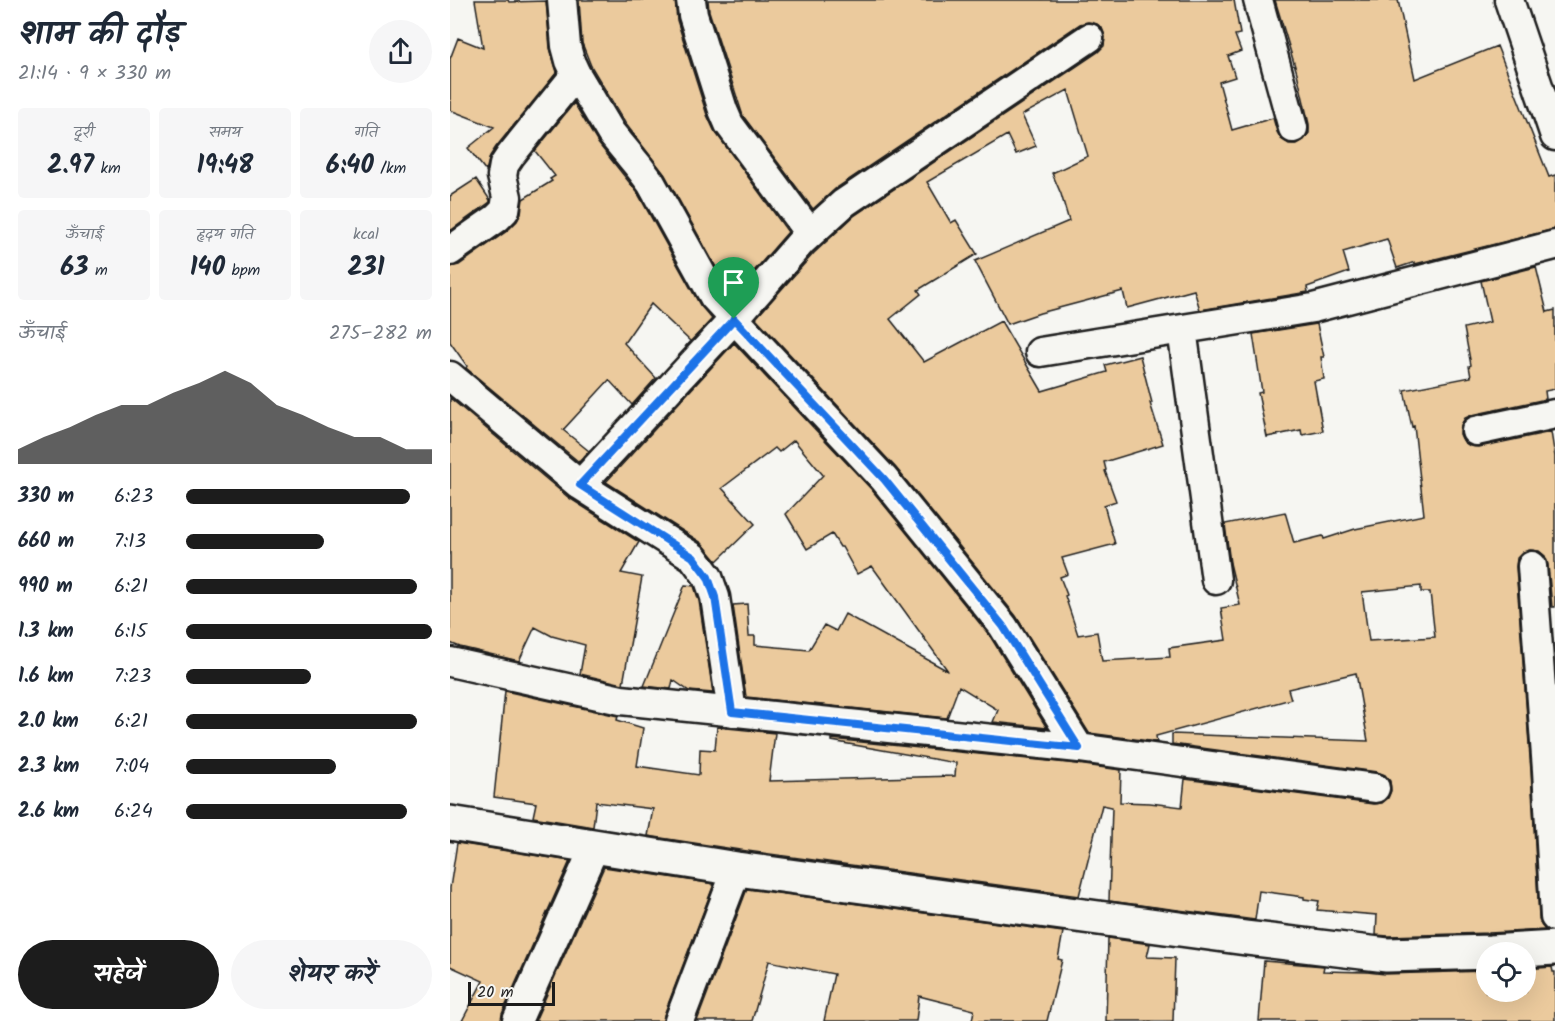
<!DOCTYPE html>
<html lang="hi">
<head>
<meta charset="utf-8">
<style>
  body { margin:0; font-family:Kalam,"Playpen Sans Deva",sans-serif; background:#f6f6f7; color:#1f2937; height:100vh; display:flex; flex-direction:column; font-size:22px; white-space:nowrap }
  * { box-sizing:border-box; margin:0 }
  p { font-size:20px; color:#747a83 }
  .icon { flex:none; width:33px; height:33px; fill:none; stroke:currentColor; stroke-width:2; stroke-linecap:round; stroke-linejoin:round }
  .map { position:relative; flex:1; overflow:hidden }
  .side { display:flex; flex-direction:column; background:#fff; width:450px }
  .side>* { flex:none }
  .fabs { position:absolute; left:1026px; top:942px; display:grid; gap:12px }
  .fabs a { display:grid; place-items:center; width:60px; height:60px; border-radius:50%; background:#fff; box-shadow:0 6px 24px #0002; font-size:30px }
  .scale { position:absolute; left:18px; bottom:15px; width:87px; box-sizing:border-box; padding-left:6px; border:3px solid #1c1c1c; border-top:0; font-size:16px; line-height:21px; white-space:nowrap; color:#1c1c1c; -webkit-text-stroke:4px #f6f6f2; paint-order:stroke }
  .pin { position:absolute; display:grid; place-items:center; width:51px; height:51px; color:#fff; margin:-62px -26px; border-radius:50% 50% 50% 0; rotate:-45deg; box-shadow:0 0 6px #0007 }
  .pin .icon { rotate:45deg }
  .round { display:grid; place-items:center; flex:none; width:63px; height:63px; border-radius:32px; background:#f6f6f7 }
  .overview { display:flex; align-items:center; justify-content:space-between; height:102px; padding:0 18px }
  h1 { font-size:33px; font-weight:700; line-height:45px }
  .stats { display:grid; grid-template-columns:repeat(3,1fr); gap:9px; height:102px; padding:6px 18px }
  .stats div { display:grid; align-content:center; border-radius:6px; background:#f6f6f7; text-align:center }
  .stats b { font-size:26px; font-weight:700 }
  .stats small { font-size:16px; font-weight:400 }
  .stats p { font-size:16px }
  .chart { height:168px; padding:12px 18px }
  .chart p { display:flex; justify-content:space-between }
  .chart svg { width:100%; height:108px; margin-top:6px; fill:#1c1c1c; opacity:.7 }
  .button { display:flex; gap:12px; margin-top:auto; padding:12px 18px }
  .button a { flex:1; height:69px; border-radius:36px; background:#1c1c1c; color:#fff; font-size:24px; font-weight:700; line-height:69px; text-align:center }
  .button a+a { background:#f6f6f7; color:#1f2937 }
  ul { padding:0 18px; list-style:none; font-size:20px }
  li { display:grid; grid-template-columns:96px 72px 1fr; align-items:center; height:45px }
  li i { height:15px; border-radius:8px; background:#1c1c1c }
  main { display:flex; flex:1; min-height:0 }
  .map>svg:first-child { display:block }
  .building { fill:#ebca9d; stroke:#1c1c1c; stroke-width:1.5; fill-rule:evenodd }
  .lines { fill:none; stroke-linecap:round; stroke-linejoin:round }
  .street-casing { stroke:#1c1c1c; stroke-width:33 }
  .secondary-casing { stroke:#1c1c1c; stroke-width:38 }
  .street { stroke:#f6f6f2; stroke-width:28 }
  .secondary { stroke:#f6f6f2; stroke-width:33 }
  .route-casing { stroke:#fff; stroke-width:12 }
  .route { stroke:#1a73e8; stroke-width:8 }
</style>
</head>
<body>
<main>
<section class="side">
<div class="overview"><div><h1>शाम की दौड़</h1><p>21:14 · 9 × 330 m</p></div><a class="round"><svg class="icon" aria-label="share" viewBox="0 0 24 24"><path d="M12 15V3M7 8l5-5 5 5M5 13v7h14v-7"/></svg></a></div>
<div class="stats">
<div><p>दूरी</p><b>2.97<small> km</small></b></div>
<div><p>समय</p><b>19:48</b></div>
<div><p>गति</p><b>6:40<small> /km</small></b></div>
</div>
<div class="stats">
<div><p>ऊँचाई</p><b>63<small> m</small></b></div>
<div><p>हृदय गति</p><b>140<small> bpm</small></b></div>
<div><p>kcal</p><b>231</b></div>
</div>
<div class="chart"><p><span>ऊँचाई</span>275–282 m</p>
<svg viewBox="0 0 160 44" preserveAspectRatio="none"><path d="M0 44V38L10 33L20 29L30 24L40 20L50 20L60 15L70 11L80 6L90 11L100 20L110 24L120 29L130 33L140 33L150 38L160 38V44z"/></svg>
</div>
<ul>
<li><b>330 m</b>6:23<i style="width:91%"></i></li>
<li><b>660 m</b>7:13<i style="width:56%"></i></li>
<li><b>990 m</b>6:21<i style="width:94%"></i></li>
<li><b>1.3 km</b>6:15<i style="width:100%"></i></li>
<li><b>1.6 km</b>7:23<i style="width:51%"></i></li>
<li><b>2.0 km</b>6:21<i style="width:94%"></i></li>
<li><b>2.3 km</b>7:04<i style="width:61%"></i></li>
<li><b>2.6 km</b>6:24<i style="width:90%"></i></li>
</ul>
<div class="button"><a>सहेजें</a><a>शेयर करें</a></div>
</section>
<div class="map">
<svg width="1105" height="1021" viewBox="0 0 1105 1021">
  <rect width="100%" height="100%" fill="#f6f6f2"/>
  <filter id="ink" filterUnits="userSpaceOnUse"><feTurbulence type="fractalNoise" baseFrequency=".0167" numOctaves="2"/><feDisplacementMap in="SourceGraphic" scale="12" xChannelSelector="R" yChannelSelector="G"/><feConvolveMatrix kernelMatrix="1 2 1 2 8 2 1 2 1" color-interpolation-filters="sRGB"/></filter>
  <g filter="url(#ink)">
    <path class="building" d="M25,0H58L59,2L96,1L100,48L107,72L46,147L40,156L36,171L18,148L44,127L0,110V59L8,38L33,48Z
      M129,0H225L227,20L257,115L264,130L338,232L284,294L277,287L215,175L175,123L141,66L132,43Z
      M258,0H784L790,34L785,35L791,51L778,56L785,77L769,82L782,130L823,118L827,132L831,139L839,144H847L854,140L859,133V124L847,73L825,0H948L965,79L1047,46L1099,177L1105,175V229L965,264V262L947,268L937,239L893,252L899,272L857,287L858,292L750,310L744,290L677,308L673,291L590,313L558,324L525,261L619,221L611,194L602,173L638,156L618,90L572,115L586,146L566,154L557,135L477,182L501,223L506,220L527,254L468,290L471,294L440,319L474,362L551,321L592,391L657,372L655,365L690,356L702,403H700L713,444L654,462L656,470L655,471L666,501L654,505L665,544L612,558L618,574L610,577L617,595L615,596L628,635L647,632L652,661L720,657L719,648L776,640L771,608L790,605L780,563L775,524L835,512L844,543L873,536L874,539L905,529L974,515L964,426L962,427L954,390L1021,377L1019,366L1021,365L1014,328L1040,322L1031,281L1086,267L1097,312L1105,310V389L1095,391L1096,399L1022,415L1015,418L1011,425L1010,434L1014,442L1020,446L1029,447L1101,432L1105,457V607H1102L1098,565L1095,556L1089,551L1080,550L1073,552L1067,558L1066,567L1081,771L1089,918L1091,925L1095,930L1039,933L938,936L926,935L927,915L867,910L869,901L854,899V897L809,891L805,920L659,901L662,807L652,805L629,896L290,850L198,836L203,809L146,802L143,827L83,817L86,803L44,797L55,691L168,716L167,720L193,728L187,766L249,775L250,749L265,750L267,727L325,733L319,781L505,776L506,763L382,741V739L627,764L671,770L670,802L700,803L732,807L735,779L923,804L932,803L938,798L941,791L940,781L935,775L927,772L722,744V734L918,741L906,673L838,689L841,699L706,736L707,742L639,733L566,616L446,468L306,318L364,253L404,216L648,52L654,46L655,37L652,28L647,24L638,22L630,24L385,189L363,209L293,116L259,11ZM971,586V592H980L985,637L919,641L912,592Z
      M124,103L148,143L187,192L250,305L262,319L235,347L240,341L201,304L174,343L206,378L182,405L159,380L113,430L139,451L129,462L16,368L17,366L0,342V267L9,265L57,231L67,221L71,213L73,199L102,181L100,179L105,176L85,151Z
      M26,179L40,200V202L0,231V196Z
      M867,324L874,357H871L874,379L864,381L873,431L852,435L851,430L817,437L808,393L812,392L803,334Z
      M284,343L422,490L540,636L597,728L543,722L548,710L509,686L497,718L296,697L283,605L297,604L299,636H305V645L359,650L374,625L386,631L395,614L498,671L422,566L407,574L392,547H390L382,534L357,549L336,514L373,475L344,440L329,452L325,448L272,488L305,524L267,561L252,543L156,482Z
      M0,398L119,498L189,542L171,573L192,577L173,684L130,674L135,645L102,636L85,627L69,661L10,647L0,643Z
      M235,585L244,586L249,601L263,693L239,691L223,680L221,689L194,686Z
      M7,843L120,861L52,1014L51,1021H12L33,981L0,966V888Z
      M154,867L264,884L214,1015L213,1021H85Z
      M297,889L613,932L608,959L612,960L597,1021H522L524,1010L469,996L466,1021H374L384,974L319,961L302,1021H247Z
      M658,938L700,944L697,957L725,958L723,1021H656Z
      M814,961L874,966L873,971L917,972L935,974L1036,971V992H1076V969L1102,967L1103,972H1105V1021H809Z"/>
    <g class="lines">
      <g class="street-casing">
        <path id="street" d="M112,0L116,46L120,61L126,74L161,133L189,167L201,183L264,297L434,479L553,626L629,748
          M241,0L243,15L273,110L279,124L360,233
          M808,0L843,128
          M1059,0L1105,136
          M0,251L47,218L55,210L57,197L52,176L54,165L60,156L126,74
          M732,329L766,580
          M590,352L863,308L1105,245
          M0,376L130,485L243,557L258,577L265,597L282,712
          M1026,431L1105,414
          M130,485L284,319L352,241L394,203L639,38
          M1082,566L1097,770L1105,917
          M0,662L171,700L629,748L925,788
          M67,1021L145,846
          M229,1021L287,869"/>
      </g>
      <g class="secondary-casing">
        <path id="secondary" d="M0,823L287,869L796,938L937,955L1040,952L1105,948"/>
      </g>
      <use href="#street" class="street"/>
      <use href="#secondary" class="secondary"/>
    </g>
  </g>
  <g class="lines" filter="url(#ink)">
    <g class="route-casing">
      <path id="route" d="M284,319L434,479L553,626L629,748L282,712L265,597L258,577L243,557L130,485Z"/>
    </g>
    <use href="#route" class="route"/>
  </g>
</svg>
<div class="fabs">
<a><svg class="icon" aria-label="locate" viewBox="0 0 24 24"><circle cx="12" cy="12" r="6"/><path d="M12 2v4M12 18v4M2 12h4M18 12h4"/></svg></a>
</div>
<div class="scale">20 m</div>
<div class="pin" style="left:284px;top:319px;background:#1e9e55"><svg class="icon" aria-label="arrive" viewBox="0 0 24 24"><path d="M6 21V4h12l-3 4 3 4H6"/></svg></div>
</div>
</main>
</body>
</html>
